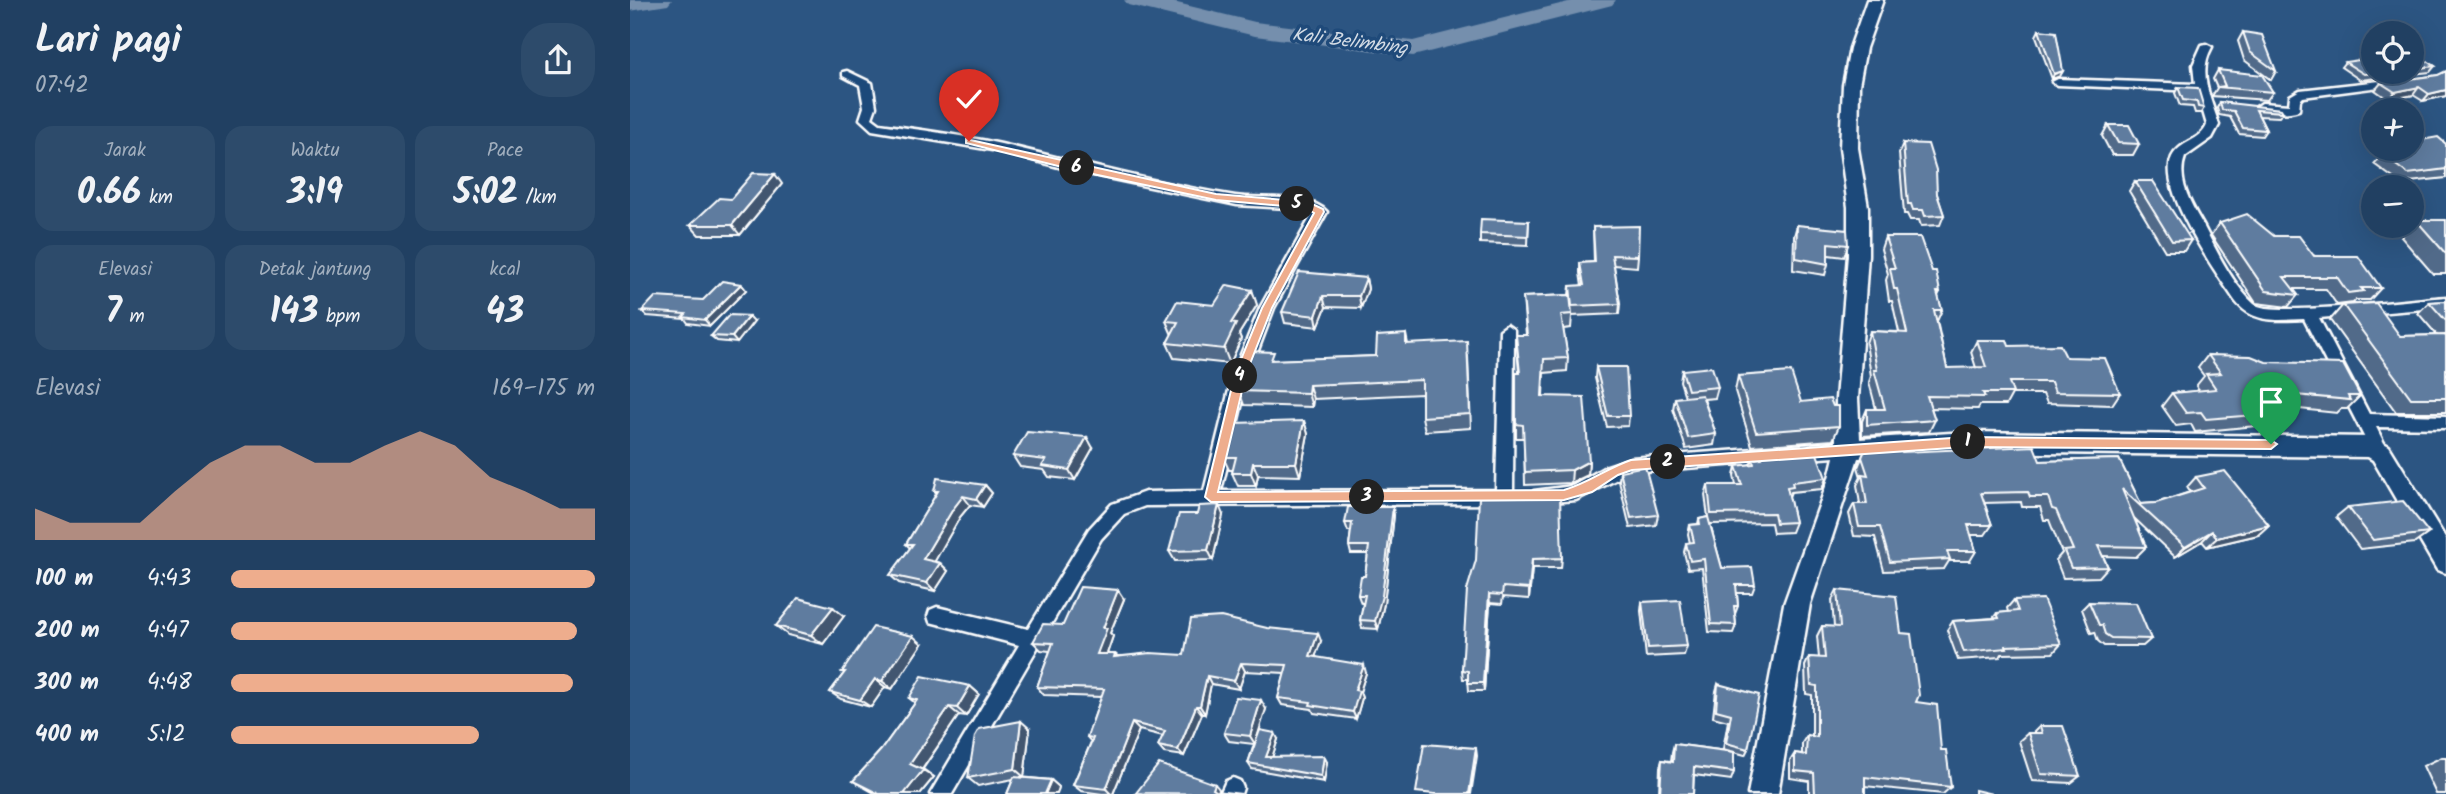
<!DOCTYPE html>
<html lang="id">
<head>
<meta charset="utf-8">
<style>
  body { margin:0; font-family:Kalam,sans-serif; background:#2d4b6b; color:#f1f3f6; height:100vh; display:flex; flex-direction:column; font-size:26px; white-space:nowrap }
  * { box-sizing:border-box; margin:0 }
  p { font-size:23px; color:#a2afbe }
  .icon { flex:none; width:38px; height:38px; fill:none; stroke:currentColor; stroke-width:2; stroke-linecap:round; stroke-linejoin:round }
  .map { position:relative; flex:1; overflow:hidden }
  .panel { display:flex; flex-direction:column; background:#214062; width:630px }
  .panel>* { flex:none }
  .fabs { position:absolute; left:1731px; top:21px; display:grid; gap:14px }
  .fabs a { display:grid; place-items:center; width:63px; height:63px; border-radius:50%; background:#214062; box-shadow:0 7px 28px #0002,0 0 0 2px #3e5977; font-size:35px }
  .pin { position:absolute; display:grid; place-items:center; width:60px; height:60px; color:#fff; margin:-72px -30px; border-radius:50% 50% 50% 0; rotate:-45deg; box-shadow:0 0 7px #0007 }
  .pin .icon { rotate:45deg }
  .km { position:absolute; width:35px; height:35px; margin:-18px; border-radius:50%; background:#222; color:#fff; font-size:19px; line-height:35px; text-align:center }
  .round { display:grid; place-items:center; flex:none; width:74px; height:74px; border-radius:28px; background:#2d4b6b }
  .overview { display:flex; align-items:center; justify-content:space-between; height:119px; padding:0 35px }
  h1 { font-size:38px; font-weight:600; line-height:52px }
  .stats { display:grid; grid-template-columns:repeat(3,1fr); gap:10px; height:119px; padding:7px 35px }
  .stats div { display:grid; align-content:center; border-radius:18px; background:#2d4b6b; text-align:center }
  .stats b { font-size:35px; font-weight:600 }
  .stats small { font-size:19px; font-weight:400 }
  .stats p { font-size:19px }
  .chart { height:196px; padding:14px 35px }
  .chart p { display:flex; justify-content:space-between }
  .chart svg { width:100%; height:126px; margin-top:7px; fill:#eead8d; opacity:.7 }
  ul { padding:0 35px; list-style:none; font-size:23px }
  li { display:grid; grid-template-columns:112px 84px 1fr; align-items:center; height:52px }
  li i { height:18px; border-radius:9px; background:#eead8d }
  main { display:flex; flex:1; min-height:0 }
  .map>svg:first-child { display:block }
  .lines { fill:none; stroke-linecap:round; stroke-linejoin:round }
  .river { fill:#748fad; fill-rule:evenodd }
  .street-casing { stroke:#fff; stroke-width:5 }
  .secondary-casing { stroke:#fff; stroke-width:5 }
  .street { fill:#1f4a7a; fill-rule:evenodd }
  .secondary { fill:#1f4a7a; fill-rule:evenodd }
  .wall { fill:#516b89; stroke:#fff; stroke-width:2 }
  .shaded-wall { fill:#42576f; stroke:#fff; stroke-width:2 }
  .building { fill:#5e7c9f; stroke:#fff; stroke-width:2 }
  .route { fill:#eead8d; stroke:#fff; stroke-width:2 }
  .labels { text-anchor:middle; stroke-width:7; stroke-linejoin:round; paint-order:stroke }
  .far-water-label { font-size:19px; font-style:italic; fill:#d5dde6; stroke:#1f4a7a }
</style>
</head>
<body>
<main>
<section class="panel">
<div class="overview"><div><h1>Lari pagi</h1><p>07:42</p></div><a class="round"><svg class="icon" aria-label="share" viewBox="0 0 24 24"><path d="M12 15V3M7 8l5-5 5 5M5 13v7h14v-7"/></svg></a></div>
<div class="stats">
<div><p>Jarak</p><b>0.66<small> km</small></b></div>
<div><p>Waktu</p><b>3:19</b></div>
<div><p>Pace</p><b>5:02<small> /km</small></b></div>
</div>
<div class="stats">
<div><p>Elevasi</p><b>7<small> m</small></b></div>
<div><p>Detak jantung</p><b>143<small> bpm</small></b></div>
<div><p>kcal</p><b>43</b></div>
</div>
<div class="chart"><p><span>Elevasi</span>169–175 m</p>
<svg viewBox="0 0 160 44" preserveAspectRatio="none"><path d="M0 44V33L10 38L20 38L30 38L40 27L50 17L60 11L70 11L80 17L90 17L100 11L110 6L120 11L130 22L140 27L150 33L160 33V44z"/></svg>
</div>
<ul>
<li><b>100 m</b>4:43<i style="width:100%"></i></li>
<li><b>200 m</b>4:47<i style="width:95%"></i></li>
<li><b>300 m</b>4:48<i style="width:94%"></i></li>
<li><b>400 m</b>5:12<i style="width:68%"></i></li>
</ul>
</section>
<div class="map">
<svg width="1816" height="794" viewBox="0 0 1816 794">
  <rect width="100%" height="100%" fill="#2c5582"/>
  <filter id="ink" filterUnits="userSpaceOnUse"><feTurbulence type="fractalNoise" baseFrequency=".0143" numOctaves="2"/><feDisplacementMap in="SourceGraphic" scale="14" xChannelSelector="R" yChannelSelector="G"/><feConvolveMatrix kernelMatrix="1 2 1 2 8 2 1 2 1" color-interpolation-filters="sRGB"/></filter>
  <g filter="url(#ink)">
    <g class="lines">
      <path class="river" d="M0,0H42L38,5L0,11Z
        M494,0H535L625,22L783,41L946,0H986L982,5L783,56L625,36L498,5Z"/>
      <g class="street-casing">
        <path id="street" d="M1576,44L1582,47C1567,73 1581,99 1589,125L1582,138L1555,157C1546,181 1562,206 1574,227C1587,252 1603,285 1624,304C1640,318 1786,299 1816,297V307L1689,318L1739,414L1816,416V428L1746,427L1757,449L1755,454H1743L1674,319C1648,320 1624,324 1606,302C1587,274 1527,190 1542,157C1550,141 1571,141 1577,125L1567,91L1428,85L1422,82L1428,79L1565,84L1563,65L1572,45Z
          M217,71L242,83L246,107L242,118L250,124C290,130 331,135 371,144C448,162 526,183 605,196C630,200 679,192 697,212L644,308L619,374L591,491L866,490L870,330L877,325L884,330L883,491L889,497L886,502L880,504L515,506L494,514L471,539L322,794H300L389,645L300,622L298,616L300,610L307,607L398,629L459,529L482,504L515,492L574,491L603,374L630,308L683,213L675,209L607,205L444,171L368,151L242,130L230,119L234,107L230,85L213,76V72Z
          M1768,79L1774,82L1772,84L1673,97L1670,100L1669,110C1657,114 1636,114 1626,107L1632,103L1659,105L1660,96L1670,90Z
          M1218,442L1224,444L1226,449L1224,454L1218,456L1001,472L946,500L910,503L904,501L901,496L904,491L943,486L977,466L1001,458Z
          M603,778L610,781L613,788L611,794H590L596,781Z"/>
      </g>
      <g class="secondary-casing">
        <path id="secondary" d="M1237,0H1253L1236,48L1229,85L1228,148L1238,207V255L1228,399L1230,439L1336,432L1742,437L1759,446L1816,539V573L1807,570L1743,460L1738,457L1336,452L1228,458L1180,604L1148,794H1118L1154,604L1199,478L1206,449V399L1218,255V207L1210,148L1213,85L1220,48Z"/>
      </g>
      <use href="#street" class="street"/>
      <use href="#secondary" class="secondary"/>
    </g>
    <path class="wall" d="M1409,30L1433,71L1430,76L1422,79L1406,36Z
      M1613,32L1646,71L1641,80L1614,60L1608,41Z
      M1782,52L1805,66L1800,72L1730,80L1711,67L1715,62L1743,72H1782Z
      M1588,70L1643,92L1637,100L1582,96L1587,88L1583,79Z
      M1808,75L1816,96L1793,101L1783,95L1759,100L1745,90L1751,83Z
      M1548,87L1574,108L1571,113H1565L1563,107L1550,106L1545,93Z
      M1590,102L1653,112L1649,117L1629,116L1636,130L1632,136L1609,134L1600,117L1589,115L1587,108Z
      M1478,125L1509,144L1503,155H1482L1472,136Z
      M1786,141L1816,144V178L1770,183L1744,164L1752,155L1782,147Z
      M1273,143L1307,194L1314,215L1310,225L1291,226L1289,220H1280L1277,214H1274L1269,153Z
      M1505,181L1561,240L1554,251H1535L1499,191Z
      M152,184L110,235H69L60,225Z
      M1786,220H1816V274H1803L1771,237Z
      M899,221L898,245L850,243V234Z
      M1590,223L1644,236L1751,288L1740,300H1726L1723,303L1707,305L1696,289H1663L1668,295L1658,307L1626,303L1581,235Z
      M1167,225L1218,245L1214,257L1198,255V264L1195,275L1163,270L1164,236Z
      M963,227L1008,256L1007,267L984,265L990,304L989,314L942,316L941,328L933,329L938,358L937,371L914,373L913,396L959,461L958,475L941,483L895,485L894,438H886V424L889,373L886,335H896L893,297L939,295L940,286H952L950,273V263L964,262Z
      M1255,237L1310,292L1308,296L1312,310L1307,321L1317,368H1346L1341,352L1347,340L1436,357L1490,393L1482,405L1417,403L1413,394H1382L1376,405H1350L1348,409L1301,408L1305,420L1299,432L1232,436V421L1237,409H1246L1239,382L1241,376L1236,343L1240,331L1269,332L1262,301H1259L1256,280L1258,274L1251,249Z
      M736,278L738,289L731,308L696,307L688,327L655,323L652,312Z
      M111,284L116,290L80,326L58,323L55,319L17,316L12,311L73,300Z
      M622,290L627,305L609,334L611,339L600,364L544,358L537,343L542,335L536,321L584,305Z
      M1816,301V412H1766L1700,320L1713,305L1770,336L1807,335L1788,313L1799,302Z
      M124,321L107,343L87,341L81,336Z
      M776,334L778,344L838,356L841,428L795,431L792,417V394L683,399L682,407L614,405L609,391L646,360L746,356Z
      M1578,355L1730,396L1717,409H1711L1707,413L1660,408L1649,420L1633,419L1626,426L1565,432L1561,424L1546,426L1532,406L1542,393L1569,391L1566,386L1574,376L1568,368Z
      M966,367L999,416L998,426L977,427L965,378Z
      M1052,370L1088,387L1085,398L1074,399L1086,434L1084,445L1056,449L1043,409L1045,398L1055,397L1050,381Z
      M1108,376L1171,402L1209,426L1203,440L1122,446L1105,391Z
      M674,421L678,434L670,476L628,475L626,486H608L602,473L603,470H599L593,457Z
      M463,448L445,480L419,477L414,470L390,467L383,456Z
      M1235,450L1410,461L1489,459L1511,504L1526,503L1560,492L1557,487L1566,477L1628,535L1577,547L1572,541L1545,557L1504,518L1516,547L1506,557L1473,556L1478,567L1469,577L1433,578L1426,560L1432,553L1419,520H1414L1410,507H1392L1391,502L1354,503L1362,525L1355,535H1341L1346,551L1340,561H1319L1314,569L1254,571L1245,537L1224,536L1219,514L1224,504H1230L1227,485L1231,477L1228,467Z
      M1131,455L1196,478L1192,489L1161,492L1159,497L1165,522L1161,532L1143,533L1141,523L1080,524L1092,568L1125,585L1122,593H1107L1108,606L1105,614L1106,625L1103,633L1079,632L1072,568L1058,569L1054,552L1056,543H1060L1058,534L1060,525L1068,524L1069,519L1078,517L1075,495L1078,485H1106L1104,476L1106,466L1120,465L1122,459L1130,458Z
      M990,471L1028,515L1026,525L1000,528L989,481Z
      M355,485L362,493L353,507L340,505L330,517L304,562L310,563L318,571L305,591L269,583L260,575L280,548L276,544L307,493L304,491Z
      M1718,507L1799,533L1785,543L1730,549L1706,517Z
      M593,515L583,560L545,561L539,551Z
      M764,515L754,604L748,629L732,628L730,620L733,603H731L728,595L735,576L738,554H721L719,546L721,531H718L715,523Z
      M932,558L931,568H902L899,599L873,597L872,604L860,603L854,691H839L838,679H833L832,670L846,560Z
      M1207,590L1271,633L1286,702L1311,750L1321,787L1313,794L1235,786V794H1179V781L1160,778V761L1165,753L1172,754V743L1177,735L1182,736V695L1176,694L1175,666L1179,657L1189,658L1187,636L1192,626L1204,627L1202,600Z
      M494,599L480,633L483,636L477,654H485L488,656L554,655L691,641L685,657L736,673L730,692L732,698L726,719L684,713L682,709L652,705L648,698L655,673L615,671L609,689L581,684L575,714H572L554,756L534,753L528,746L533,736L509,730L483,794H472L451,791L443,785L461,742L457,737L471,697L414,695L407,687L420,651L411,650L403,642L433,625Z
      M1384,600L1431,644L1423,653L1372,654L1370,657L1328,660L1317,630L1323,621L1363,618L1367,613L1378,612L1377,608Z
      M1012,602L1057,646L1054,655L1016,657L1011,611Z
      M1459,602L1521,639L1513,646H1474L1468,641L1465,632L1461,633L1452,609Z
      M214,616L193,644L158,635L146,626Z
      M292,644L262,689L255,687L241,707L211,699L200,692L214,673L212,672Z
      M1088,684L1118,749L1115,755L1104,752V772L1101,780L1064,775L1063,794H1029L1030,767L1032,760L1041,761L1042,752L1044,744L1104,752L1093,749L1098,721L1083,717L1086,691Z
      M340,686L349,694L336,716L329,715L293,769L304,777L290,794H246L223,781L251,750L285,703L279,698Z
      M636,709L626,739H648L642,757L697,762L694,782L622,769L618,763L624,744L599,741L594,733Z
      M1410,726L1450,776L1441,783L1402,781L1389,741L1398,733H1403Z
      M400,729L394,777H390L421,780L429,787L427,794H377L383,779L348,786L338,778Z
      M1812,757H1816V794H1806L1793,766Z"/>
    <path class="shaded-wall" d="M1433,71L1430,76L1422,79L1424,74Z
      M1789,87L1783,95L1759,100L1765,92Z
      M1816,90V96L1793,101L1799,94Z
      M145,174L152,184L110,235L102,225Z
      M736,278L738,289L731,308L729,296Z
      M111,284L116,290L80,326L75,320Z
      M622,290L627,305L609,334L611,339L600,364L594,349L601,323Z
      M693,296L696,307L688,327L686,316Z
      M119,316L124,321L107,343L102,337Z
      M679,385L683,399L682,407L678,393Z
      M674,421L678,434L670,476L666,463Z
      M457,437L463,448L445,480L439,470Z
      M959,461L958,475L941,483L942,470Z
      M623,463L628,475L626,486L621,473Z
      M355,485L362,493L353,507L346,499Z
      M333,496L340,505L330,517L301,568L293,559L323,509Z
      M589,505L593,515L583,560L578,550Z
      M763,507L764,515L754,604L748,629L745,621Z
      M1639,525L1628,535L1577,547L1587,538Z
      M1582,531L1572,541L1545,557L1555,547Z
      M902,559V568L899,599V589Z
      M310,563L318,571L305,591L297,583Z
      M488,590L494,599L480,633L483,636L474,662L467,654L473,628Z
      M859,594L860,603L854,691L853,683Z
      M203,607L214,616L193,644L181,635Z
      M688,633L691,641L683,663L680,656Z
      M283,636L292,644L262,689L252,681Z
      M611,663L615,671L609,689L604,681Z
      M734,665L736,673L730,692L732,698L726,719L723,712L725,690Z
      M577,676L581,684L575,714L570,706Z
      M245,679L255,687L241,707L230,700Z
      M340,686L349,694L336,716L327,708Z
      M631,700L636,709L625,744L620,736Z
      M566,706L572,714L554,756L548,750Z
      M319,707L329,715L291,771L280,764Z
      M391,721L400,729L394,777L385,769Z
      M502,723L509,730L483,794H481L476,789Z
      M645,733L648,739L640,764L636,757Z
      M846,748L847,756L841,794H839Z
      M694,756L697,762L694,782L691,776Z
      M293,770L304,777L290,794H274Z
      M421,780L429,787L427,794H415Z
      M585,784L589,789L588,794L583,789Z"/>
    <path class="building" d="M1409,30L1426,32L1433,71L1424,74Z
      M1613,32L1632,35L1646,71L1620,52Z
      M1782,52H1784L1805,66L1782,69Z
      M1743,58V72H1757L1734,74L1715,62Z
      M1588,70L1632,75L1643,92L1588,87L1595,86Z
      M1816,71V90L1799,94L1789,87L1765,92L1751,83L1808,75Z
      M1548,87L1568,88L1574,108L1568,107L1567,102L1553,100Z
      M1590,102L1651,109L1653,112L1626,110L1636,130L1613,128L1604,111L1592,110Z
      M1478,125H1499L1509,144L1488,143Z
      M1808,137L1816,144V169L1778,174L1752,155L1774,149H1782V147L1791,144L1786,141Z
      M1273,143L1298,144L1306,170L1307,194L1314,215L1295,216L1293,210H1283L1281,204H1278Z
      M123,173L145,174L102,225H60L89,198L101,199Z
      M1505,181H1523L1561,240L1542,241Z
      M1617,214L1644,236H1669L1684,256H1728L1751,288H1731L1734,291L1718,293L1707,277H1654L1668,295L1636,291L1590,223Z
      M851,219L899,221L898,236L850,234Z
      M1786,220H1816V254Z
      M1167,225L1217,230L1218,245L1198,243V264L1166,258Z
      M1009,226L1008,256L982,255L990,304L942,306L940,286L954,285L950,263L965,262L963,227Z
      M1255,237H1290L1302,271H1306L1310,292H1307L1312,310H1304L1317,368L1356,367L1347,340H1377L1379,346L1430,345L1436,357L1475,358L1490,393L1425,392L1421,382H1379L1383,393H1353L1355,397L1297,396L1305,420L1237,425V409H1255L1244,370H1247L1240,331L1277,333L1267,289H1264L1260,268H1265Z
      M669,272L736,278L729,296H693L686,316L652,312Z
      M92,281L111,284L75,320L53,317L56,314L12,311L25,297L73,300Z
      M597,285L622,290L601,323L606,324L594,349L537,343L548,322L536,321L547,301L584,305Z
      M940,295L942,314L931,315L938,358L914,359L912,396L954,397L959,461L942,470L895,472L893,425L886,424V373H890L886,335H897L893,297Z
      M1816,301V321L1799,302Z
      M1746,303L1770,336L1815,335L1816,337V398H1781L1713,305Z
      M99,315L119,316L102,337L81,336Z
      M776,334V344L837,341L840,414L792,417V380L679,385L678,393L609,391L620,351L644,352L641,360L746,356L747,336Z
      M1578,355L1621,356L1636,362L1713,364L1730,396H1718L1720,400L1654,394L1661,407L1633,406L1638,414L1576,419L1571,412L1556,413L1542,393L1586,389L1576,374L1591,373Z
      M966,367H996L999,416H978Z
      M1082,367L1088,387L1058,390L1052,370Z
      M1161,372L1171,402L1200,399L1203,406H1209V426L1126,432L1108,376Z
      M1072,395L1086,434L1058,438L1045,398Z
      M674,421L666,463H623L621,473H602L606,457H593L602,423Z
      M397,432L457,437L439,470L412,466L416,460L383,456Z
      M1404,446L1410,461L1489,459L1511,504L1526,503L1574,488L1566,477L1595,471L1639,525L1587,538L1582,531L1555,547L1492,489L1516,547L1468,546L1478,567L1441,568L1434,551L1443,550L1426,510L1422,509L1418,497H1400L1398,492L1351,493L1362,525H1338L1346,551H1317L1320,559L1260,562L1250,527H1229L1224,504H1237L1232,474L1238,475L1232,457L1235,450L1270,448L1272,452Z
      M1186,451L1196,478L1162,482L1163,486L1157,487L1165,522L1146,523L1144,513L1081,514L1078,485H1112L1106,466L1124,464L1122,459L1132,458L1131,455Z
      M1015,466L1028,515L1001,518L990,471Z
      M307,478L355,485L346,499L333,496L323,509L293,559L310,563L297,583L260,575L283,544H276L308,491H304Z
      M930,495L932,558L902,559L899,589L873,587L872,595L859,594L853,683H838V671L832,670L837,590L846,560L849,497Z
      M1773,501L1799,533L1743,540L1718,507Z
      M589,505L578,550L539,551L549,514H567L569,506Z
      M718,507H763L752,596L745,621L730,620L735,595H728L731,576H735L739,546H719L722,523H715Z
      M1078,517L1092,568L1122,567L1125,585H1106L1108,606H1104L1106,625L1081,624L1074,559L1060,561L1056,543L1064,542L1060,525L1070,524L1069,519Z
      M450,587L488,590L473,628H477L467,654H485L484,657L520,653L554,655L561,619L591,617L637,628L688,633L680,656L734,665L725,690L729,691L723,712L680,705L681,702L648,698L657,665L611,663L604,681L577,676L570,706H566L548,750L528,746L535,731L502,723L476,789L443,785L463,738L457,737L474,689L407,687L423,643L403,642L413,624L433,625Z
      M1207,590L1266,596L1271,633L1281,634L1289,695L1286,702L1307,705L1311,750H1316L1321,787L1235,777V794H1185L1184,773L1165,771V753L1176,755L1177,735L1187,737V686L1181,685L1179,657L1195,658L1192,626L1210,627Z
      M168,598L203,607L181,635L146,626Z
      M1413,599L1431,644L1376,646L1377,648L1334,652L1323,621L1369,618L1367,613L1388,611L1384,600Z
      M1050,600L1057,646L1018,648L1012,602Z
      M1459,602L1506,603L1521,639L1481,638L1475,634L1472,625H1469Z
      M243,627L283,636L252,681L245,679L230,700L200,692L215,672H212Z
      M292,676L340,686L327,708L319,707L280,764L293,770L274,794H249L223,781L251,750L287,700L279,698Z
      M1088,684L1129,695L1118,749L1096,743L1101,714L1086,710Z
      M606,697L631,700L620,736L594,733Z
      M391,721L385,769L338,778L345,736L349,729Z
      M1410,726H1433L1450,776L1411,774L1398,733H1412Z
      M630,730L645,733L636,757L694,756L691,776L618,763Z
      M794,744L846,748L839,794H805L786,792Z
      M1044,744L1104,752V772L1064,767L1063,794H1030L1032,760L1043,762Z
      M529,764L585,784L583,789L586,791L611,794L506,793Z
      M384,777L421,780L415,794H377Z
      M1345,790L1362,794H1345Z"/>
  </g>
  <path class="route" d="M336,139L586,194L678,202L693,209L694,212L642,308L616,374L588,492L934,490C959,483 977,468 1001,460L1336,437L1641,440L1647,444L1641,449L1336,447L1002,470L988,475L962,492L934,500L581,502L575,497L605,374L632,308L684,213L676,208L586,200L444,170L336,143Z"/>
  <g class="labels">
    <g class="far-water-label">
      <text transform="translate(720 40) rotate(7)" y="7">Kali Belimbing</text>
    </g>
  </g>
</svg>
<div class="fabs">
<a><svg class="icon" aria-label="locate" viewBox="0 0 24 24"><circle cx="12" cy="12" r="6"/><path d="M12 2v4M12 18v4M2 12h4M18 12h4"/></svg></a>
<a>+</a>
<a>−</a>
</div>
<div class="pin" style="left:1641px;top:444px;background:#1e9e55"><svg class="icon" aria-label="arrive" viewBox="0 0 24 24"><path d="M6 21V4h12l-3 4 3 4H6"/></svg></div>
<div class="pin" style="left:339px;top:141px;background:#d93025"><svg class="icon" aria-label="check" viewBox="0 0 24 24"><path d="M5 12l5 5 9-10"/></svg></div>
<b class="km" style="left:1338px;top:442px">1</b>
<b class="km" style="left:1038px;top:462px">2</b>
<b class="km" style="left:737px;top:497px">3</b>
<b class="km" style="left:610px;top:376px">4</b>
<b class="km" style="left:667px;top:204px">5</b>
<b class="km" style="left:447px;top:168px">6</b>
</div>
</main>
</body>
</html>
